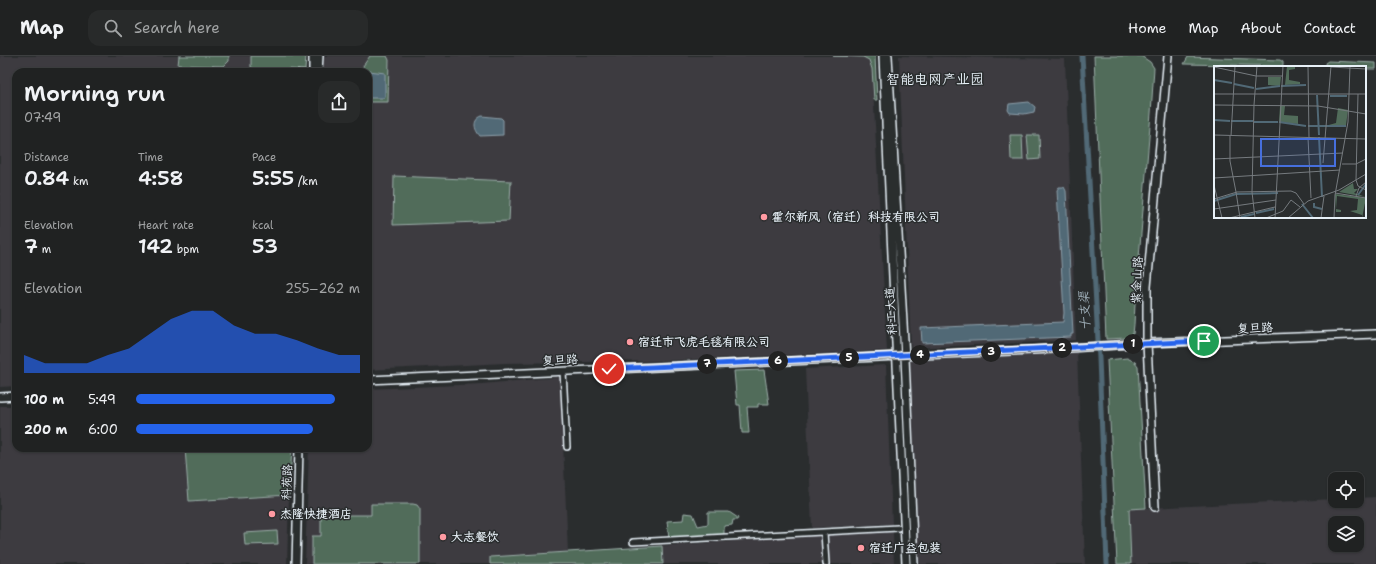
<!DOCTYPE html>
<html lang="en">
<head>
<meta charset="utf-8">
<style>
  body { margin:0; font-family:"Shantell Sans","LXGW WenKai TC",sans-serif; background:#282a2a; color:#f1f3f6; height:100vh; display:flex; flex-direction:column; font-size:15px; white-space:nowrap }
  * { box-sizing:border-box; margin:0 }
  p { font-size:13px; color:#a2a4a5 }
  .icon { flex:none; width:22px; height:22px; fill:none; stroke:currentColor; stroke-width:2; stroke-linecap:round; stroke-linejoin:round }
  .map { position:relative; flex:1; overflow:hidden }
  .panel { position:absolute; left:12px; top:12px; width:360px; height:384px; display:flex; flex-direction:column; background:#202222; border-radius:12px; box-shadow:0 1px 3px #0004,0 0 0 1px #3d3f40 }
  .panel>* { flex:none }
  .tools { position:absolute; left:1328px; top:416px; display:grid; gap:8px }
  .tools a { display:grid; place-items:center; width:36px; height:36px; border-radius:8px; background:#202222; box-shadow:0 1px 3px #0004,0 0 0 1px #3d3f40; font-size:20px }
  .pin { position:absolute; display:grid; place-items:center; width:34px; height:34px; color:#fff; margin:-17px; border:2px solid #fff; border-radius:50%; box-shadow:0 1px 4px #0007 }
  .km { position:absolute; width:20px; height:20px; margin:-10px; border-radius:50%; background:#222; color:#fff; font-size:11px; line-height:20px; text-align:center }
  .round { display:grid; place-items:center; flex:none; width:42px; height:42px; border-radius:12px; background:#282a2a }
  .headline { display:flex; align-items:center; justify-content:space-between; height:68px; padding:0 12px }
  h1 { font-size:22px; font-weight:600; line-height:30px }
  .stats { display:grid; grid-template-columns:repeat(3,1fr); gap:6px; height:68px; padding:4px 12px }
  .stats div { display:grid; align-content:center }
  .stats b { font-size:20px; font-weight:600 }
  .stats small { font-size:11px; font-weight:400 }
  .stats p { font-size:11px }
  .chart { height:112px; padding:8px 12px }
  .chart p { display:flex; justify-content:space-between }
  .chart svg { width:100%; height:72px; margin-top:4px; fill:#2563eb; opacity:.7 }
  ul { padding:0 12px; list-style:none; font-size:13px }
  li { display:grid; grid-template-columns:64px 48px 1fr; align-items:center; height:30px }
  li i { height:10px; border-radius:5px; background:#2563eb }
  header { display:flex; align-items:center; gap:24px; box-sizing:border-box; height:56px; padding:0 20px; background:#202222; border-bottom:1px solid #3d3f40 }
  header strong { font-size:19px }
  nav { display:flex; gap:22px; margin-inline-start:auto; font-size:14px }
  .search { width:280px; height:36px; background:#282a2a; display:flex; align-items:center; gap:10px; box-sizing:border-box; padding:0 14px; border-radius:12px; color:#a2a4a5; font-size:15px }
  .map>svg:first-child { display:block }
  .built { fill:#3c3b40; fill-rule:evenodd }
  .green { fill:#516c5a; stroke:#9caea9 }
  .water { fill:#516976; stroke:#8d9faa }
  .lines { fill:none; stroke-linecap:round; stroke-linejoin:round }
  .canal { stroke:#516976; stroke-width:5 }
  .minor-casing { stroke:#e8f1f8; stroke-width:8 }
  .tertiary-casing { stroke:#e8f1f8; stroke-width:10 }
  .minor { stroke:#2a2d2e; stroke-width:5 }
  .tertiary { stroke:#2a2d2e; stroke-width:7 }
  .route-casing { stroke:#fff; stroke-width:8 }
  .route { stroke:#2563eb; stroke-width:5 }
  .poi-dot { fill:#ff9aa2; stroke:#2a2d2e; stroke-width:1.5 }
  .labels { text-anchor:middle; stroke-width:3; stroke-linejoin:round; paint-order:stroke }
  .poi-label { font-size:12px; font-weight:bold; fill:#e8f1f8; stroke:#2a2d2e; text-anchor:start }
  .street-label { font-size:12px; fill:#e8f1f8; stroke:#2a2d2e }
  .water-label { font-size:13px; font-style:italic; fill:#a4b4be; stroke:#2a2d2e }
  .quarter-label { font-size:14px; fill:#e8f1f8; stroke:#2a2d2e }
  .inset-river { fill:none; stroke:#516976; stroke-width:2 }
  .inset-road { fill:none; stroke:#767b7f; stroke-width:1 }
  .view { fill:#466fde; fill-opacity:0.15; stroke:#466fde; stroke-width:2 }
  .inset-edge { fill:none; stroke:#e8f1f8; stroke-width:2 }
</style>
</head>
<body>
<header>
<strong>Map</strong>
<div class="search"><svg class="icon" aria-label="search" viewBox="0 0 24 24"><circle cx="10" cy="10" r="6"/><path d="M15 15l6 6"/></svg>Search here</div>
<nav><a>Home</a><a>Map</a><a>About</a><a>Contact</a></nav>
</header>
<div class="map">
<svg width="1376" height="508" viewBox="0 0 1376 508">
  <rect width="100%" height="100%" fill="#2a2d2e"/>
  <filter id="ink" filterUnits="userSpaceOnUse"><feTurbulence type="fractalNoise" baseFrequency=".025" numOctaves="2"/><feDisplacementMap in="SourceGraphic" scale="8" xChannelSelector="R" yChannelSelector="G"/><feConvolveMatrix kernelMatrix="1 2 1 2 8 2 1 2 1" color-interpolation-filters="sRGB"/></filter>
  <g filter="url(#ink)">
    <path class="built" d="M0,0H306L305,16H16V330L0,331Z
      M324,0H833L867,2L871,6L872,13L887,295L658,305L505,307L368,314V16H323ZM444,123L511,125L393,169Z
      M899,0L1065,3L1076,284L911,292Z
      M1077,296L1085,508H919L910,305Z
      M886,309L892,468L812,472L805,313Z
      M560,321L568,496L821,479L823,508H305L309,392H368V333L482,328Z
      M0,350H16V392H185L189,445L289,439L287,508H0Z
      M1376,441V508H1131L1129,453L1335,443V445H1357V442ZM1335,467H1357V489H1335Z
      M893,476L894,508H829L828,479Z"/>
    <path class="green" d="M179,0H229V5L224,10H221L178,9Z
      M251,0H306L305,14L289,13L288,15L255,13L251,11Z
      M370,0H387L389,4L388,46H368V16H363V10Z
      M833,0H875L877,44H874L872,13L869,4L863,1Z
      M1094,0H1141L1150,6L1154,12L1151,57L1136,238C1134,252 1135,265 1133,278L1127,282L1106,283Z
      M1188,1L1280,4L1283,6V10L1184,8Z
      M1328,5L1376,7V13H1365V11H1326L1325,7Z
      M1010,79H1022L1023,104H1011Z
      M1027,79H1039L1040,103L1029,104Z
      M394,120L511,125L509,165L393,169Z
      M1127,302L1135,306L1138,310L1146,452L1129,453L1131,508H1117L1107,304Z
      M764,314L769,348H758V351H747L749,377H742L740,349H737L734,315Z
      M185,392H292L289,439L189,445Z
      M371,448H413L417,449L420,453V508H312V480H321V459H371Z
      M708,456H729L738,462L737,464H733L732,469L724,470V479L669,482L667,465L683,464L684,457L693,458L698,470L708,468Z
      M277,475L278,488L245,489L244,477Z
      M662,490L663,508H490V501Z"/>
    <path class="water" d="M369,15L385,17V40L384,42H368L367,16Z
      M1029,46L1035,51L1034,56L1024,58L1010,57L1008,54L1009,48Z
      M482,60L501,62L503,64V79L480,80C474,73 472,64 482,60Z
      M1059,131H1064L1066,135L1073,278H1071V281L922,287L921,272L1063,266L1064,257L1057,134Z"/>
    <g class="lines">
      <path class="canal" d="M1082,0L1099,302L1107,508"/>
      <g class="minor-casing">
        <path id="minor" d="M563,315L567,391
          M824,476L826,508
          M633,486L898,472"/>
      </g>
      <g class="tertiary-casing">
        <path id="tertiary" d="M883,0L906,508
          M888,0L905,302L914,508
          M313,16V0
          M318,16L319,0
          M368,324L1055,293L1147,287L1376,278
          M0,341L16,340
          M1155,451L1147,287V231L1168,0
          M296,508L299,392"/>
      </g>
      <use href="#minor" class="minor"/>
      <use href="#tertiary" class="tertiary"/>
    </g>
  </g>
  <g class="lines" filter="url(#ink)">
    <g class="route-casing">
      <path id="route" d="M609,313L1204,285"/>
    </g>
    <use href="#route" class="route"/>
  </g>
  <g class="poi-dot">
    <circle cx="764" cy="161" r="4"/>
    <circle cx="630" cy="286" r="4"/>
    <circle cx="272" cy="458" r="4"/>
    <circle cx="443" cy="481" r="4"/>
    <circle cx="861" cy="492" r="4"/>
  </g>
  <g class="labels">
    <g class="poi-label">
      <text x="772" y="165">霍尔新风（宿迁）科技有限公司</text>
      <text x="638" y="290">宿迁市飞虎毛毯有限公司</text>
      <text x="280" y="462">杰隆快捷酒店</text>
      <text x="451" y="485">大志餐饮</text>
      <text x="869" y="496">宿迁广益包装</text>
    </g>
    <g class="street-label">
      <text transform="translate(1137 224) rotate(-87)" y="4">紫金山路</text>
      <text transform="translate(891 255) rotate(-93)" y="4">科工大道</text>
      <text transform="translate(1255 272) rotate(-2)" y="4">复旦路</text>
      <text transform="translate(560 304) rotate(-3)" y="4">复旦路</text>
      <text transform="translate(287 426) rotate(-88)" y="4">科苑路</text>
    </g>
    <g class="water-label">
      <text transform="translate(1084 255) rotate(-93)" y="5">十支渠</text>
    </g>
    <g class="quarter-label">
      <text x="935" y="28">智能电网产业园</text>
    </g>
  </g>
  <g transform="translate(1214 10)">
    <rect width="152" height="152" fill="#2a2d2e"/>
    <path d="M73,0H81V3L75,4V14L86,16V18L71,19ZM54,11H67L66,20L54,19ZM66,40H71L70,49L84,50V58L65,56ZM124,42L134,44L132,59L111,60L122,57ZM139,117L140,123H144L140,127L152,131L125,126ZM121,128L152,132L148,152V149L136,145L143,144L144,133L123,130L122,143L127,144V146H122Z" fill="#516c5a"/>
    <path class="inset-river" d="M0,14L18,17M20,18L40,22M67,20L92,19M42,23L66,20M103,29L105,69M116,30H133M0,54L16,55M17,55H39M40,56H64M65,56L92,60M94,60H132M105,71L108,131M144,129L152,118M0,135L22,128L64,127M100,137V141L108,143M88,138L99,152M42,147L60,143M27,151L40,148"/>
    <path class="inset-road" d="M94,0L95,72M0,1L42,10H68M117,1L152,3M0,28H152M144,28L142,114L144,120L152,124M0,39L104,40L152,48M0,69L152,73M16,70V95L22,126M17,70L21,0M94,72L97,132M0,93L129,87M109,97L117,0M128,98H142L152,93M0,112L126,104M0,119L8,152M22,126L26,152M121,127L152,132M142,130L145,122L152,116M0,133L23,126L77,125L82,127L90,138M0,143L62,134M15,152L61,141M41,152L38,126L40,39L43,0M52,152L69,145L77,134L86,141M61,152L69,0M74,152L94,135L125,124L152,108M107,152L110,130M120,152L121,129L134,56L136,0"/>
    <path class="view" d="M47,73H121V100H47Z"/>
    <rect width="152" height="152" class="inset-edge"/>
  </g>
</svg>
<div class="tools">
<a><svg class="icon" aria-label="locate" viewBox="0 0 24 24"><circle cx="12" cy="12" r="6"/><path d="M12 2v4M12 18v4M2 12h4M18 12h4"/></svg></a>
<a><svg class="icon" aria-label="layers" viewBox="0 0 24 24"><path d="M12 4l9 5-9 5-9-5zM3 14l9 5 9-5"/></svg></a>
</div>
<div class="pin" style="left:1204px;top:285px;background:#1e9e55"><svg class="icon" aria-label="arrive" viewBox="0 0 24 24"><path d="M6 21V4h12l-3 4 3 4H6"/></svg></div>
<div class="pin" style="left:609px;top:313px;background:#d93025"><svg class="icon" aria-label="check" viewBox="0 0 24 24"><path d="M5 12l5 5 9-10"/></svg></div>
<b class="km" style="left:1133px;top:288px">1</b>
<b class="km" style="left:1062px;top:292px">2</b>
<b class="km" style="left:991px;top:296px">3</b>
<b class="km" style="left:920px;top:299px">4</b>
<b class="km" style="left:849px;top:302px">5</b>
<b class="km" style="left:778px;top:305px">6</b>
<b class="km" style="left:707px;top:308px">7</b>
<section class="panel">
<div class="headline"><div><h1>Morning run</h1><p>07:49</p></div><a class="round"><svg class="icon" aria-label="share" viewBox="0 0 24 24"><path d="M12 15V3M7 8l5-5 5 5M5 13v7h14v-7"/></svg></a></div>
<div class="stats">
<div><p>Distance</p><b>0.84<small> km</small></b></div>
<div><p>Time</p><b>4:58</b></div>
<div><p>Pace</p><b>5:55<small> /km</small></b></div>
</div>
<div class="stats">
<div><p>Elevation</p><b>7<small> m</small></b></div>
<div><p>Heart rate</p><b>142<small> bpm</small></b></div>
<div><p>kcal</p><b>53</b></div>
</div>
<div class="chart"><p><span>Elevation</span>255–262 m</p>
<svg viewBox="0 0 160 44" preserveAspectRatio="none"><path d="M0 44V33L10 38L20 38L30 38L40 33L50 29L60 20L70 11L80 6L90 6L100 15L110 20L120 20L130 24L140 29L150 33L160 33V44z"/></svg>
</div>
<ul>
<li><b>100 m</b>5:49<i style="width:89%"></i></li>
<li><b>200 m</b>6:00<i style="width:79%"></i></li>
</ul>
</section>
</div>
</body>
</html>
